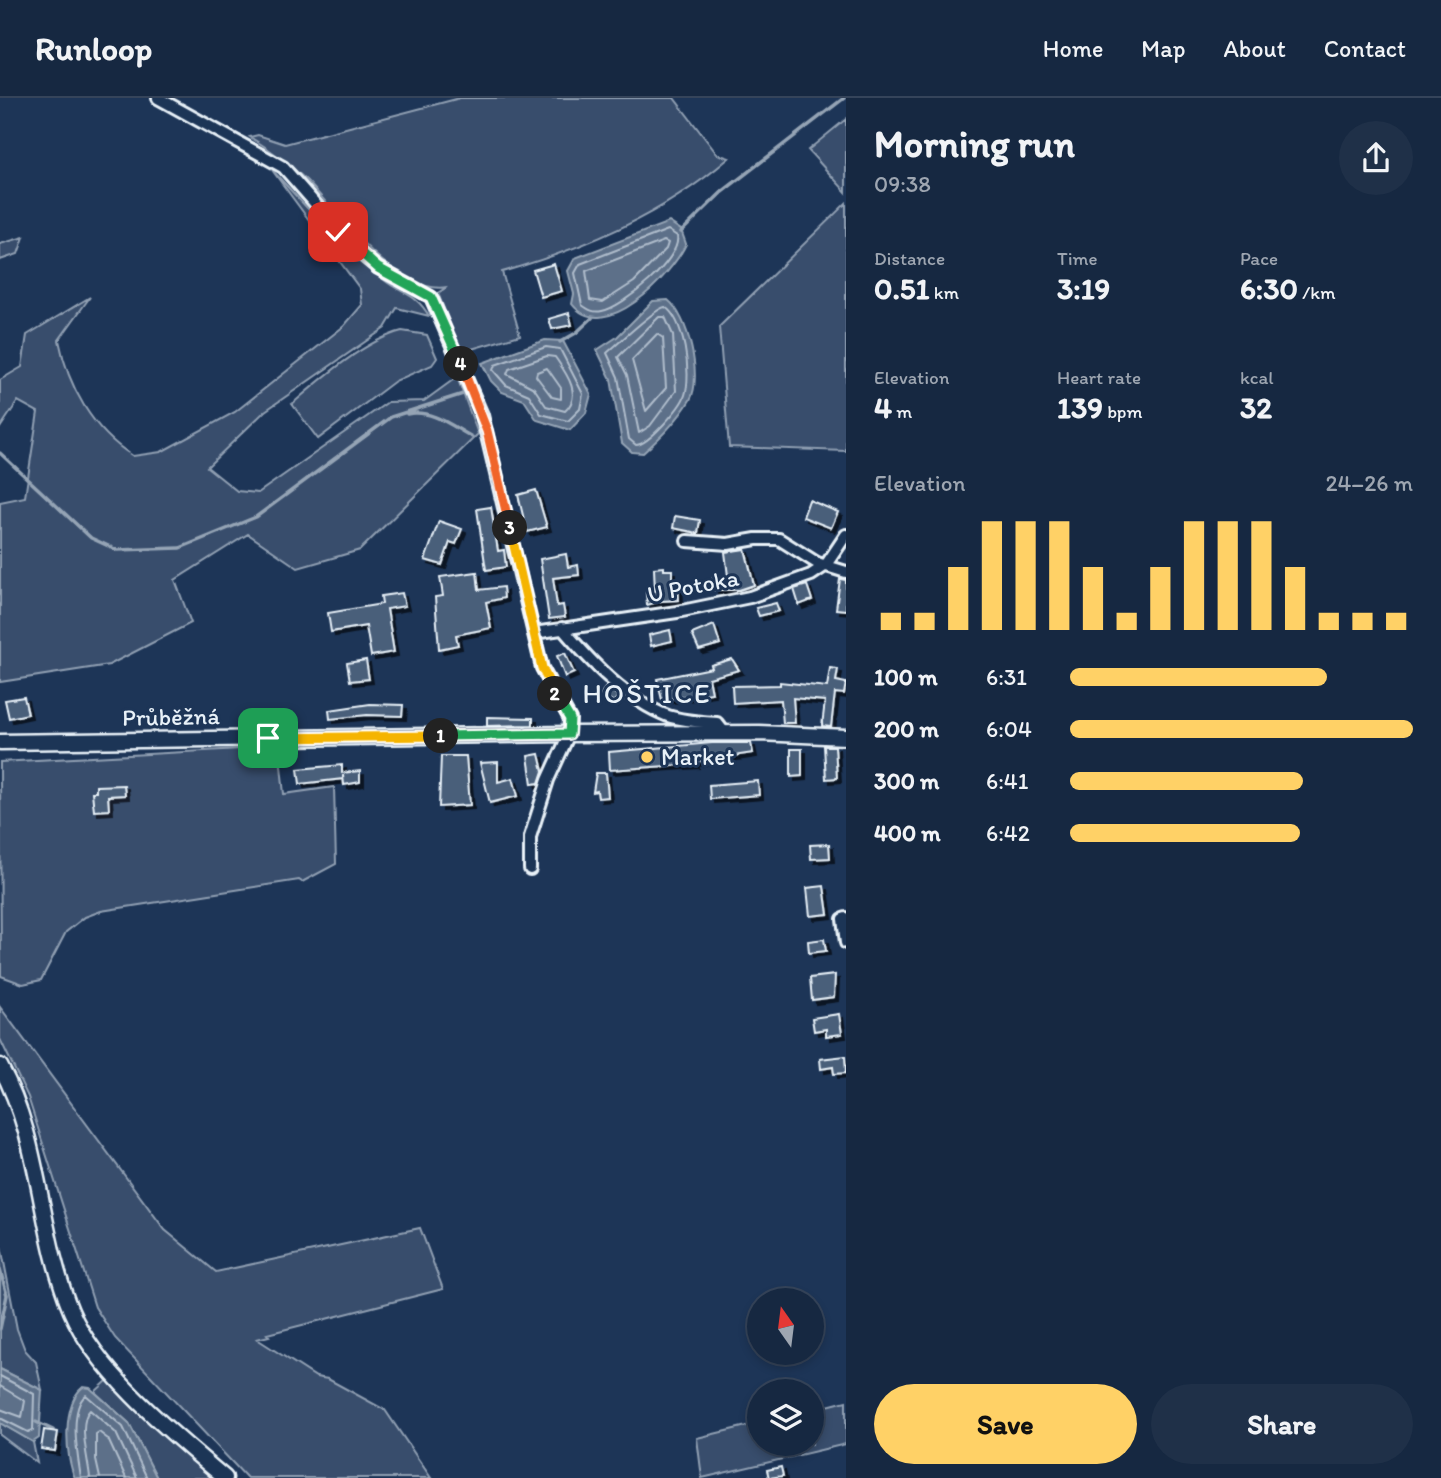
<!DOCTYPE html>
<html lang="en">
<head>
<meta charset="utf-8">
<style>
  body { margin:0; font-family:Itim,sans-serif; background:#1f3048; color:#f1f3f6; height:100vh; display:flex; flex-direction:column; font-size:26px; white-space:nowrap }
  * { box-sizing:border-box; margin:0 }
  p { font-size:23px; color:#9ea6b1 }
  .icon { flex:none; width:38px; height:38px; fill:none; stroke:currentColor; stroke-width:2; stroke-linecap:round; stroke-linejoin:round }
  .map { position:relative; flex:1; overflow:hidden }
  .details { display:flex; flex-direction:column; background:#162841; width:595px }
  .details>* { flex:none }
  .needle { width:46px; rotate:346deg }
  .fabs { position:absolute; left:747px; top:1190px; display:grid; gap:14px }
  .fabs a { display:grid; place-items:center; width:77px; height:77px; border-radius:50%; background:#162841; box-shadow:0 4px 10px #0003,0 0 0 2px #35445a; font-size:35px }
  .pin { position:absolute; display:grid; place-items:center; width:60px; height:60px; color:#fff; margin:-30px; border-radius:14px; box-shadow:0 4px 10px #0006 }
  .km { position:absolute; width:35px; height:35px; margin:-18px; border-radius:50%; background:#222; color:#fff; font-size:19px; line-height:35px; text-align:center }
  .round { display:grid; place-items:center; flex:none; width:74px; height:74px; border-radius:37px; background:#1f3048 }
  .overview { display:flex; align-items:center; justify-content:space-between; height:119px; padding:0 28px }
  h1 { font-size:38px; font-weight:800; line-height:52px }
  .figures { display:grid; grid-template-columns:repeat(3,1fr); gap:10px; height:119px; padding:7px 28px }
  .figures div { display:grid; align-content:center }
  .figures b { font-size:30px; font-weight:800 }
  .figures small { font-size:19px; font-weight:400 }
  .figures p { font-size:19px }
  .chart { height:196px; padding:14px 28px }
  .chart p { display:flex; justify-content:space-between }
  .chart svg { width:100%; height:126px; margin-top:7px; stroke:#ffd166; stroke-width:6 }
  .cta { display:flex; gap:14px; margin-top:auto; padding:14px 28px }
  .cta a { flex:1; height:80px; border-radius:42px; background:#ffd166; color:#111; font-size:28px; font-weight:800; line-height:80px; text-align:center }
  .cta a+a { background:#1f3048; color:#f1f3f6 }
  ul { padding:0 28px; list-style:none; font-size:23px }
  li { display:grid; grid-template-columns:112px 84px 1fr; align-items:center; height:52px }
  li i { height:18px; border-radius:9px; background:#ffd166 }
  header { display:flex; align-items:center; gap:42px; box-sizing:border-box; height:98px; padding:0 35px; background:#162841; border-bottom:2px solid #35445a }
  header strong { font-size:33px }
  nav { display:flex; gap:38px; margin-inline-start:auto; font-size:24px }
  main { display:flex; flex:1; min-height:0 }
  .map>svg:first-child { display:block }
  .green { fill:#374d6c; stroke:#909fb2; stroke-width:2 }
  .water { fill:#5d7089; stroke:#95a4b5; stroke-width:2 }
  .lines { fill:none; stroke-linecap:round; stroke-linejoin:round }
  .shore { stroke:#b0bdcc; stroke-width:2 }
  .stream { stroke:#95a4b5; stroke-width:3.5 }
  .building { fill:#495e7a; stroke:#e8f1f8; stroke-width:2; filter:url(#shadow) }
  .minor-casing { stroke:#e8f1f8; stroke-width:16 }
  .tertiary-casing { stroke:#e8f1f8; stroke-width:19 }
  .minor { stroke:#1d3557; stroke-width:10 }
  .tertiary { stroke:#1d3557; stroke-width:14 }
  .split-1-casing { stroke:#fff; stroke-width:14 }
  .split-2-casing { stroke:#fff; stroke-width:14 }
  .split-3-casing { stroke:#fff; stroke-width:14 }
  .split-4-casing { stroke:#fff; stroke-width:14 }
  .split-5-casing { stroke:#fff; stroke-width:14 }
  .split-1 { stroke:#f5b400; stroke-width:9 }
  .split-2 { stroke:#22a559; stroke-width:9 }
  .split-3 { stroke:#f5b400; stroke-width:9 }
  .split-4 { stroke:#f0652b; stroke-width:9 }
  .split-5 { stroke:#22a559; stroke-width:9 }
  .poi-dot { fill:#ffd166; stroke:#1d3557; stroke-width:2.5 }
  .labels { text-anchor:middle; stroke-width:6; stroke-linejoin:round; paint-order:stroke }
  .street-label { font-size:24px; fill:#e8f1f8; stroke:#1d3557 }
  .poi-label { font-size:24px; fill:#e8f1f8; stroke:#1d3557; text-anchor:start }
  .quarter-label { font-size:28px; letter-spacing:2px; fill:#e8f1f8; stroke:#1d3557 }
</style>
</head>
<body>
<header>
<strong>Runloop</strong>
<nav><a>Home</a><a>Map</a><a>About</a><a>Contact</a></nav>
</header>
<main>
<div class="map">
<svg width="846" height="1380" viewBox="0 0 846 1380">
  <defs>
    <filter id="shadow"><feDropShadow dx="4" dy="4" stdDeviation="0" flood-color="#0009"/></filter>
  </defs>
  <rect width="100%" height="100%" fill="#1d3557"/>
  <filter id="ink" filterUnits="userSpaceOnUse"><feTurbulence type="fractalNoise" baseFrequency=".0143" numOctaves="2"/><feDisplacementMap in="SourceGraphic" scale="14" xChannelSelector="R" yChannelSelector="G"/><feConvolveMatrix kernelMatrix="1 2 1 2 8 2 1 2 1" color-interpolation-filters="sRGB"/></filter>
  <g filter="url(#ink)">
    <path class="green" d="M460,0H674L717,56L729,60C663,117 585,150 502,174L520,237L461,254L438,195L447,189C396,198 337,114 306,82C288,64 271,52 250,39L258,37L285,46Z
      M846,21V94L808,52Z
      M272,72C308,110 342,152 384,182C403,197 416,195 429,218L397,210L385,230L265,313L207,369L237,393L258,395L388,304L424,303L457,279L478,336L360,452L298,470L248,436L175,482L191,525L109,567L0,584V404L25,399L38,314L18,303L0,330V282L22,269L27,237L90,199L59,242C68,289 93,333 133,358L161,354L235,314L344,228L362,207L360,191Z
      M846,105V353L729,349L719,229Z
      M24,139L18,156L0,162V146Z
      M402,233L427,237L437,260L432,267L395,283L318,341L292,306C321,281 364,243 402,233Z
      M279,649L284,696L334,689L336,766L302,784L299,782L101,813L85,819L66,834L41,882L23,886L1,878L0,664Z
      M0,909L165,1132L216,1174L420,1130L443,1191L267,1236L269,1238L257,1241L316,1279L328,1281L385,1312L431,1380H247L115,1240L95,1209L28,999L0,941Z
      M0,1143L17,1231L25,1252L36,1264L42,1292L0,1271Z
      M108,1282L213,1380H157L129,1325L95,1294Z
      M846,1303V1346L702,1380L697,1340L759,1325L760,1346H812V1312Z
      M0,1325L33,1344L37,1365L0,1337Z"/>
    <path class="water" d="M669,124L681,132L686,146C671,178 604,248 572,206L574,196L568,173L575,160Z
      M668,202C688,218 703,279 690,302C678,322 660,340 643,355L632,354L622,345L611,281L597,252L617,239L653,203Z
      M545,242L563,243L591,296L586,315L570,332L537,322L524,302L502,294L491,283L482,265Z
      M0,1271L42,1292L39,1340L33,1344L0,1325Z
      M83,1289L90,1290L129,1325L157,1380H75C65,1358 62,1306 83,1289Z"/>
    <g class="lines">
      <path class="shore" d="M668,132L677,138C682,161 623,209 602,213C594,215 589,212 582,207L575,175L580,166Z
        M664,143L668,145L666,151L634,184L603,204L590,202L586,173Z
        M665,209C684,221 692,276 685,297C681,309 648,347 636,347L629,341L618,279L607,255C618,246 655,210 665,209Z
        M659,219H665L673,237L676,293L650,328L639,335L627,277L618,259Z
        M657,236L663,240L666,290L646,313L632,262Z
        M546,249L560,251L583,296L580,311L568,323L541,316L529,297L506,287L493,272L495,267Z
        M547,258L555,259C566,275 583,297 565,313L546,308L534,290L507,276L509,271Z
        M547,270L561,290V301L552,299L536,278L537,274Z
        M0,1278L34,1296L33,1332L28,1334L0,1320
        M0,1288L25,1303L22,1319L0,1311
        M81,1380C78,1360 68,1311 86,1297L123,1329L147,1380
        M90,1380C89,1364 77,1324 90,1312L116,1335L137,1380
        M100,1380L96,1362V1336L99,1334L108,1341L126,1380"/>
      <path class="stream" d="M681,134L722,94L844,0
        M560,244L576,235L592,220
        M407,316C432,311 452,328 472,339
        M0,355L91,440L117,452L180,450L256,419L391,319L463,296
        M835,476L846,480
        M0,1172L7,1197L0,1231
        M36,1324L53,1332"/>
    </g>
    <path class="building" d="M554,166L562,193L541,199L533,172Z
      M569,215L572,227L552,231L549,221Z
      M536,392L547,429L527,434L518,397Z
      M809,402L838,414L831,430L803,419Z
      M491,409L498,453L504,452L506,469L486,472L477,411Z
      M675,418L700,422L698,435L673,430Z
      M439,423L462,431L456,446L450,444L442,467L425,462Z
      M745,451L754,487L739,492H714L713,480L728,478L725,454Z
      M566,456L568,469L578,467L579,477L553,480L557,508L563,507L565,519L549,521L540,461Z
      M664,469V472H672V483H678L679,502L661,503L647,507L646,494L655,493L654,470Z
      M477,474L479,492L503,489L504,500L486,504L491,530L456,537L458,547L439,551L435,499L443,498L440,479Z
      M840,481L846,482V512L836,511Z
      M807,487L812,502L799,507L794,491Z
      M402,495L405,508L387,511L394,554L371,558L366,528L331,534L328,515L382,506L381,498Z
      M776,505L779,513L759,518L756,510Z
      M714,527L720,546L699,552L692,536Z
      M670,532L672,543L651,548L649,537Z
      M565,555L574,575L565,579L557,558Z
      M732,561L739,572L709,580L712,595L662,602L657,581L712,570L711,567Z
      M366,562L369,581L350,583L347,565Z
      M830,570L838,571L836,583L846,585L844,596L835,595L831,629L822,628L825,603L793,600L795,625H783L781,602L733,605L732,588L780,587V584L827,589Z
      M607,588L618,598L614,604L600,597Z
      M24,599L28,616L9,620L5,602Z
      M370,606L403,607L402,618L367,617L330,621L329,612Z
      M487,619L533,620V627L487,628Z
      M712,645H751L753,655L695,664V666L610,672L609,654Z
      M824,648H835L837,680L826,681Z
      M791,651H802V678L791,679Z
      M539,656L543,673L539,685L532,686L528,658Z
      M441,658H466L470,707L439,709Z
      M498,664V684L513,680L518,698L490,705L480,665Z
      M342,667V675L360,673V684L344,687L343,677V681L300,686L298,671Z
      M596,675H606L608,699L598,700L597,693L593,694Z
      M758,683L759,697L710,701L709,687Z
      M124,687L125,697L108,698L109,712L94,713L92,694H96V688Z
      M829,746L830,760L811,761L810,747Z
      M824,788L828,816L810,818L807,790Z
      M824,841L826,853L809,855L808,843Z
      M835,877L834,899L812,902L810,880Z
      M839,916L842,936L826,938V931L814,933L812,920Z
      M845,958L846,975L834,976L833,969L821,971L820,961Z
      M44,1332L58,1334L55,1353L41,1351Z
      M781,1369L783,1378L769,1380L767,1372Z"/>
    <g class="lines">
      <g class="minor-casing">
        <path id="minor" d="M158,0L283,69L356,152L378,170L431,199L482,317L542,570L570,621L569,636L548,682L530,739V771
          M687,443L728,446L756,441H779L817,465L846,474
          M562,530C590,563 626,602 668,618C683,623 702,624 717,625L725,635
          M534,535L677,514L750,499L811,477L826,467L846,437
          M846,820L843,821L846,845"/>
      </g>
      <g class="tertiary-casing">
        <path id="tertiary" d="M0,644L569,636L759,635L846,639
          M0,968C42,1044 38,1134 71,1213C98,1276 173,1336 225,1380"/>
      </g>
      <use href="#minor" class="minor"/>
      <use href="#tertiary" class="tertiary"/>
    </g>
  </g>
  <g class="lines" filter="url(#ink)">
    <g class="split-1-casing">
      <path id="split-1" d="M268,640L441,638"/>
    </g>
    <g class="split-2-casing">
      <path id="split-2" d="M441,638L569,636L570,621L555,596"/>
    </g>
    <g class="split-3-casing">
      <path id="split-3" d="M510,430L542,570L555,596"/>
    </g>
    <g class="split-4-casing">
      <path id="split-4" d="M461,266L487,333L510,430"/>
    </g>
    <g class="split-5-casing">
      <path id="split-5" d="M338,134L378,170L431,199L461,266"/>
    </g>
    <use href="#split-1" class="split-1"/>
    <use href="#split-2" class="split-2"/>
    <use href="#split-3" class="split-3"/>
    <use href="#split-4" class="split-4"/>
    <use href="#split-5" class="split-5"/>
  </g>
  <circle class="poi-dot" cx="647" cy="659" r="7"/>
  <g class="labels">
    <g class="street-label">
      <text transform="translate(693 488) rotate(-11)" y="8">U Potoka</text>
      <text transform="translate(171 619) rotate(-1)" y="8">Průběžná</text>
    </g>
    <g class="poi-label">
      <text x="661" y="667">Market</text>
    </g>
    <g class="quarter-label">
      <text x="647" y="605">HOŠTICE</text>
    </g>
  </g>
</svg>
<div class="fabs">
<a><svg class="needle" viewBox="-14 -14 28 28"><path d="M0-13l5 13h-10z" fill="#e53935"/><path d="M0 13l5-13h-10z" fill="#9ea6b1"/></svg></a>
<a><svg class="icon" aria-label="layers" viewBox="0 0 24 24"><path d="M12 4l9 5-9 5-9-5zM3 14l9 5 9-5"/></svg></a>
</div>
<div class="pin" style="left:268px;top:640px;background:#1e9e55"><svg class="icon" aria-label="arrive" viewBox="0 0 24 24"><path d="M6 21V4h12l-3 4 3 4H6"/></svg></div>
<div class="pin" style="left:338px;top:134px;background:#d93025"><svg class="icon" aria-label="check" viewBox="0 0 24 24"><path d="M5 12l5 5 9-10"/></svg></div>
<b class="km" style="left:441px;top:638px">1</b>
<b class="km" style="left:555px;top:596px">2</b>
<b class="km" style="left:510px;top:430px">3</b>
<b class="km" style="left:461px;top:266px">4</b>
</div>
<section class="details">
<div class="overview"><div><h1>Morning run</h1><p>09:38</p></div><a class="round"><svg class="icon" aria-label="share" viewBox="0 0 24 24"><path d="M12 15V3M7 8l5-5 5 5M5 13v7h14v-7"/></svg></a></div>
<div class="figures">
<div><p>Distance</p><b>0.51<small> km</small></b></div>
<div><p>Time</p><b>3:19</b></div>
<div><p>Pace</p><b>6:30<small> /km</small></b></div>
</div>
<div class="figures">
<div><p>Elevation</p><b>4<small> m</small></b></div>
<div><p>Heart rate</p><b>139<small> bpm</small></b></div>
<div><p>kcal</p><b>32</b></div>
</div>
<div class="chart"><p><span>Elevation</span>24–26 m</p>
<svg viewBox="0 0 160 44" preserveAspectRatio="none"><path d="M5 44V38M15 44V38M25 44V22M35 44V6M45 44V6M55 44V6M65 44V22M75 44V38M85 44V22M95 44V6M105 44V6M115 44V6M125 44V22M135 44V38M145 44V38M155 44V38"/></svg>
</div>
<ul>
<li><b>100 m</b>6:31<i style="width:75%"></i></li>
<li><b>200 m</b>6:04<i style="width:100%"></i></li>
<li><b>300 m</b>6:41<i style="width:68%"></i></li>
<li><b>400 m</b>6:42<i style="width:67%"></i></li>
</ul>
<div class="cta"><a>Save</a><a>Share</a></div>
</section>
</main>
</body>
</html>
